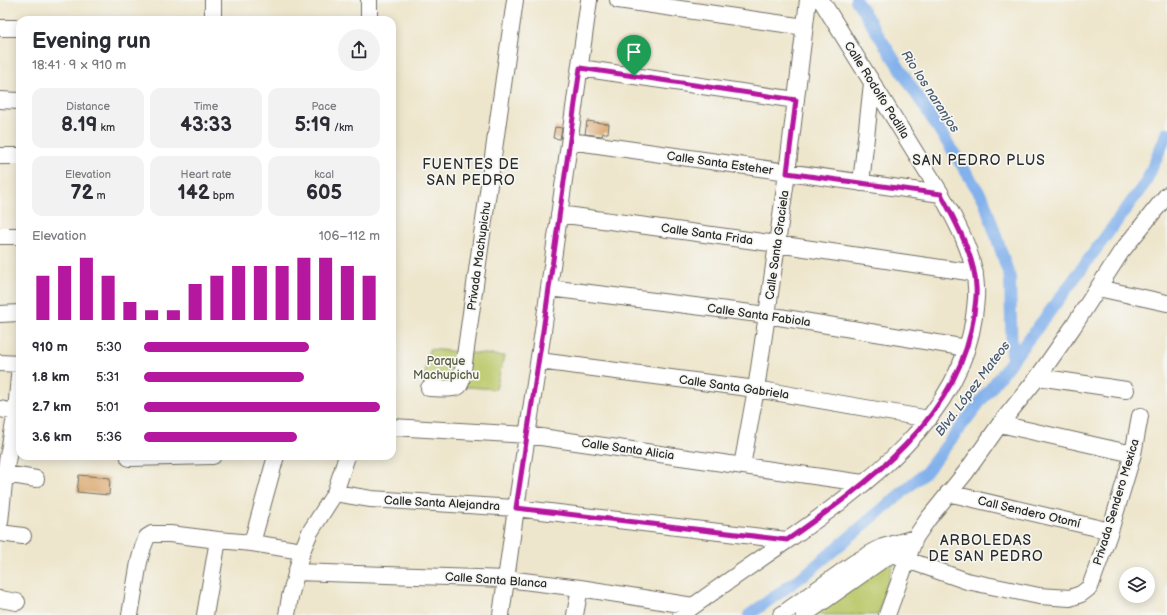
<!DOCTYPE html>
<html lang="en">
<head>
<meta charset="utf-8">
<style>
  body { margin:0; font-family:"Balsamiq Sans",sans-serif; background:#f2f2f3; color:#2b2b33; height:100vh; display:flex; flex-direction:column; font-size:15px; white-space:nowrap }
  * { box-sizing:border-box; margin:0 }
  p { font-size:13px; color:#7c7c81 }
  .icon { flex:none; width:22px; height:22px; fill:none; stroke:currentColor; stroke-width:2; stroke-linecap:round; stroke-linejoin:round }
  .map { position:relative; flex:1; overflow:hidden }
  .drawer { position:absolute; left:16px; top:16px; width:380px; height:444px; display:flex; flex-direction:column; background:#fff; border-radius:12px; box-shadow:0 2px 10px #0003 }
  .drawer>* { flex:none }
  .buttons { position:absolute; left:1119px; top:567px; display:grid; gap:8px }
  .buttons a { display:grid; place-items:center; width:36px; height:36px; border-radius:50%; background:#fff; box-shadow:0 2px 10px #0003; font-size:20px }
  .pin { position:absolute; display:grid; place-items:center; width:34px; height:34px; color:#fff; margin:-41px -17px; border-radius:50% 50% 50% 0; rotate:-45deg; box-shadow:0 0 4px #0007 }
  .pin .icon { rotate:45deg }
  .round { display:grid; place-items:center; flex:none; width:42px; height:42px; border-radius:21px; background:#f2f2f3 }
  .summary { display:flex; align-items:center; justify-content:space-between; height:68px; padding:0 16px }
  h1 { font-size:22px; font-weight:600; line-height:30px }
  .figures { display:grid; grid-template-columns:repeat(3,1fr); gap:6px; height:68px; padding:4px 16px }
  .figures div { display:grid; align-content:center; border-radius:10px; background:#f2f2f3; text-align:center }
  .figures b { font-size:20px; font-weight:600 }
  .figures small { font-size:11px; font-weight:400 }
  .figures p { font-size:11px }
  .chart { height:112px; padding:8px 16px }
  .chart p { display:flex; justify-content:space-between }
  .chart svg { width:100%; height:72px; margin-top:4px; stroke:#b5179e; stroke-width:6 }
  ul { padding:0 16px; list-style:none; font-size:13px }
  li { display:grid; grid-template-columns:64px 48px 1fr; align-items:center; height:30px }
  li i { height:10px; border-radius:5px; background:#b5179e }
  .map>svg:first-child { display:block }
  .green { fill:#bbc96b; stroke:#737a4b }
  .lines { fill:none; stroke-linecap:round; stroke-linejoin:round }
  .canal { stroke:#82b1ec; stroke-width:12 }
  .building { fill:#d59a58 }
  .minor-casing { stroke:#6f6c63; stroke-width:18 }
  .minor { stroke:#fff; stroke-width:16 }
  .route-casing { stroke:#fff; stroke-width:8 }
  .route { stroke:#b5179e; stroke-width:5 }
  .labels { text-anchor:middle; stroke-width:3.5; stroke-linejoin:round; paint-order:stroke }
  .street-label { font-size:12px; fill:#2b2b2b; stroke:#f6f6f2 }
  .park-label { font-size:12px; fill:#565a3e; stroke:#f6f6f2 }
  .water-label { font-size:13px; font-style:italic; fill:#495a6f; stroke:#f6f6f2 }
  .quarter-label { font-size:14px; letter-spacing:1px; fill:#2b2b2b; stroke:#f6f6f2 }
</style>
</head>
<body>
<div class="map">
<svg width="1167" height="615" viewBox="0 0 1167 615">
  <rect width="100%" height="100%" fill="#f6f6f2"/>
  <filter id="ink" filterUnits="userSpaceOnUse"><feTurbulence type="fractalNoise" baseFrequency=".025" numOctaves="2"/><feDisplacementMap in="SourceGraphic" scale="8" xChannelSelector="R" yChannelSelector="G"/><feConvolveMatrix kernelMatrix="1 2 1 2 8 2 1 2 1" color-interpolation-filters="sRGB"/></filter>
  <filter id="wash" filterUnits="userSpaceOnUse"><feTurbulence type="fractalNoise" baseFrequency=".012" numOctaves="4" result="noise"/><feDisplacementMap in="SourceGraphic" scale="16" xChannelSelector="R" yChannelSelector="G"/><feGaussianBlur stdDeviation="0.9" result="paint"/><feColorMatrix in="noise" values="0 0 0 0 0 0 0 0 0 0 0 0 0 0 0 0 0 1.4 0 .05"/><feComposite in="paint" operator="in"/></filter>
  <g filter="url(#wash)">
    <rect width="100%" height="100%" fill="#eee6cc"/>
    <path class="green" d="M429,349L504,356L496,389L423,384Z
      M895,558L878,615H806Z"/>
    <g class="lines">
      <path class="canal" d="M856,0L984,200L1010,278L1012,361
        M749,615L807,573L926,472L1048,314L1146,182L1167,133"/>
    </g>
    <g id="blocks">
      <path class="building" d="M587,121L609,124L608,133H603L602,136L585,134Z
        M555,127L562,128L560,139L553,138Z
        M79,475L110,478L109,495L77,492Z"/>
    </g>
  </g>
  <g filter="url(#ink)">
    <use href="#blocks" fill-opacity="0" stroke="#6f6c63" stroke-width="1"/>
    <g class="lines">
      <g class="minor-casing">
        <path id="minor" d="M369,0V20
          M618,0L805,27
          M213,20V0
          M0,28H20
          M580,68L796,100
          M0,100L20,101
          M570,141L941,194
          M0,156H20
          M861,183L872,83
          M559,214L777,244L975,273
          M0,236H20
          M549,288L767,315L967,348
          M1098,288L1167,303
          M0,314L20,313
          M539,361L756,389L929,419
          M0,363L20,364
          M1038,377L1126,390
          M429,388C436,388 454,390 459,386C461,384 461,380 462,377L515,0
          M0,409L20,413
          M1000,424L1133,454
          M392,427L527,435L863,483
          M129,458L213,456
          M742,466L756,389L767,315L787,173L808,0
          M0,473L36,479
          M335,493L371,499L516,508L787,540
          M948,493L1110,531
          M0,522L5,473L16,412L20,364
          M0,533L23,536
          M252,543L276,456
          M296,572L507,579L580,588L693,606
          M0,599L17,602
          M130,615L139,562L143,547L147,537L152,534H170L218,540L252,543L302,551
          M205,615L218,540
          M287,615L290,597L302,551L310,532L335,493L347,456
          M501,615L516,508L543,331L589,0
          M575,615L580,588
          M681,615C715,590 750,566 785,542C863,487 960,419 974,317C975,307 977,296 976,287C975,255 956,221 941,194L821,0
          M781,615L854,563L875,551L883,547L915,538
          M804,615L885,558L891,555H896L907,560L967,581L1039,596L1070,598L1081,594L1090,587L1110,531L1133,454L1140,416
          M887,615L915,538L928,519L966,472L1000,424L1038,377L1073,327L1121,252L1167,195"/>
      </g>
      <use href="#minor" class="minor"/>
    </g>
  </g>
  <g class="lines" filter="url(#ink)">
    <g class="route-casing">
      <path id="route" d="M580,68L796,100L787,173L941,194C955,221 975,256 976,287C977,296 975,305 974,314C961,417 866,485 787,540L516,508L543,331Z"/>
    </g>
    <use href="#route" class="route"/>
  </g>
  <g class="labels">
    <g class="street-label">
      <text transform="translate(877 90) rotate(58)" y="4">Calle Rodolfo Padilla</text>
      <text transform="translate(720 163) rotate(8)" y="4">Calle Santa Esteher</text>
      <text transform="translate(707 234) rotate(8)" y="4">Calle Santa Frida</text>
      <text transform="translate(777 245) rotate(-82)" y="4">Calle Santa Graciela</text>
      <text transform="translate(479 256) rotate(-82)" y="4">Privada Machupichu</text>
      <text transform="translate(759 315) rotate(8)" y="4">Calle Santa Fabiola</text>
      <text transform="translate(734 387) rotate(8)" y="4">Calle Santa Gabriela</text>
      <text transform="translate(628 449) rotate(8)" y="4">Calle Santa Alicia</text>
      <text transform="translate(1116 502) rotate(-73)" y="4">Privada Sendero Mexica</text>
      <text transform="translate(442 503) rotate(3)" y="4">Calle Santa Alejandra</text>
      <text transform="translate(1029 512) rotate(13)" y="4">Call Sendero Otomí</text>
      <text transform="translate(496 580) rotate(4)" y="4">Calle Santa Blanca</text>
    </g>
    <g class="park-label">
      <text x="446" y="365">Parque<tspan x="446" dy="14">Machupichu</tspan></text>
    </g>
    <g class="water-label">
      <text transform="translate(931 91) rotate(57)" y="5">Rio los naranjos</text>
      <text transform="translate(972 388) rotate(-53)" y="5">Blvd. López Mateos</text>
    </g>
    <g class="quarter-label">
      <text x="979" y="165">SAN PEDRO PLUS</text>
      <text x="471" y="169">FUENTES DE<tspan x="471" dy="16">SAN PEDRO</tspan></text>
      <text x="986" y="545">ARBOLEDAS<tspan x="986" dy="16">DE SAN PEDRO</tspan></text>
    </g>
  </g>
</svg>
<div class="buttons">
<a><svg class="icon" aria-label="layers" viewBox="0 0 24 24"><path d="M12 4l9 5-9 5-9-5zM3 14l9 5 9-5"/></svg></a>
</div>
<div class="pin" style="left:634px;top:76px;background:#1e9e55"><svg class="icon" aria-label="arrive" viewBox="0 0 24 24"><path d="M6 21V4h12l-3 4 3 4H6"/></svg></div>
<section class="drawer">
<div class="summary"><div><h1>Evening run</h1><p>18:41 · 9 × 910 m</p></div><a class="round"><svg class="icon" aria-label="share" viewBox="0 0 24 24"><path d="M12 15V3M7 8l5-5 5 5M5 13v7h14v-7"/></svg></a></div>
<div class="figures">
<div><p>Distance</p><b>8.19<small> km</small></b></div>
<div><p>Time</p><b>43:33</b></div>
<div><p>Pace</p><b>5:19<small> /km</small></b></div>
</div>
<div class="figures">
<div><p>Elevation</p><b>72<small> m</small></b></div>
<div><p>Heart rate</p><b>142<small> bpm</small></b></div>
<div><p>kcal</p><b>605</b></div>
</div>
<div class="chart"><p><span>Elevation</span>106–112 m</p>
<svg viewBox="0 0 160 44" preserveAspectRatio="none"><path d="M5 44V17M15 44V11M25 44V6M35 44V17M45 44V33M55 44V38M65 44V38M75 44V22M85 44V17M95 44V11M105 44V11M115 44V11M125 44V6M135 44V6M145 44V11M155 44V17"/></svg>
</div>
<ul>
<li><b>910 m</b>5:30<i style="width:70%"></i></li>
<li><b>1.8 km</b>5:31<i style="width:68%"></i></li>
<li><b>2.7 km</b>5:01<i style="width:100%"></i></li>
<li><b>3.6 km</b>5:36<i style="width:65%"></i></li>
</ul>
</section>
</div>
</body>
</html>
